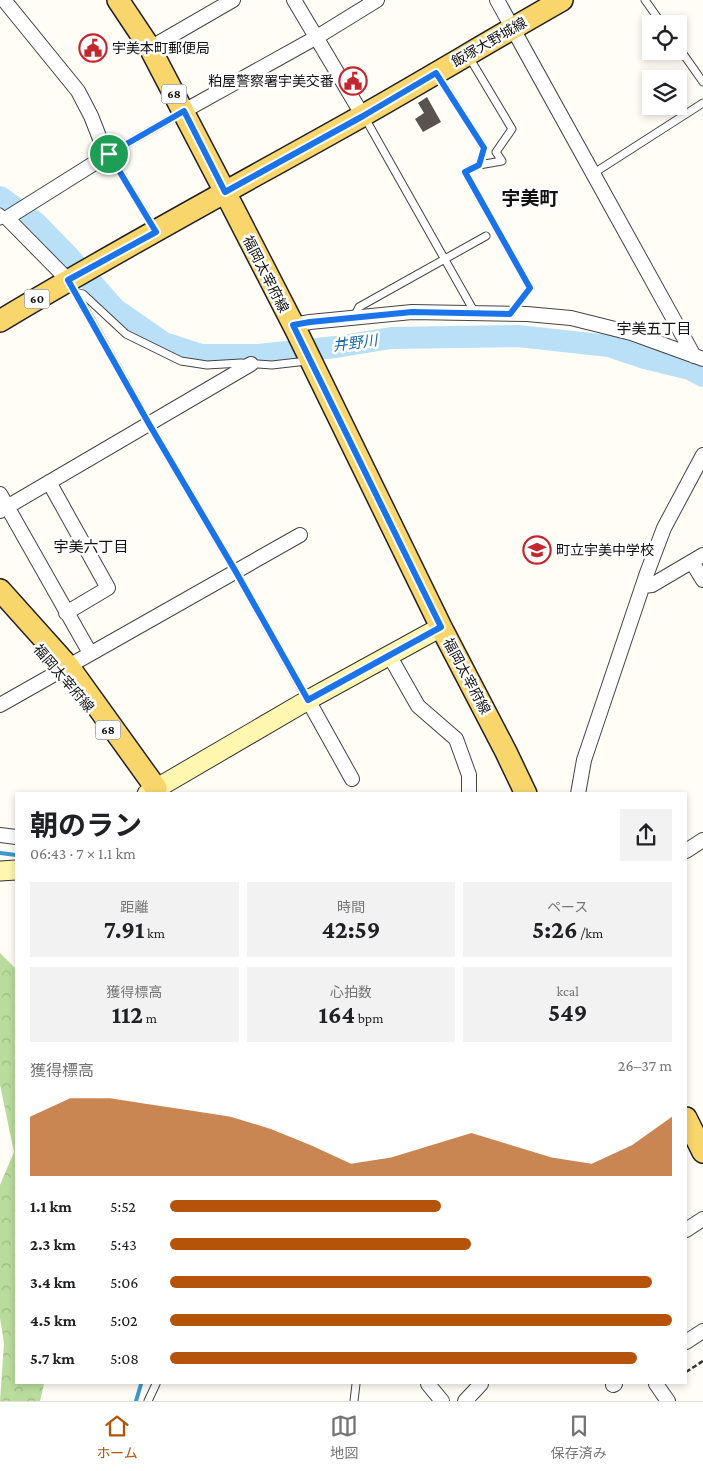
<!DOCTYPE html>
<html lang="ja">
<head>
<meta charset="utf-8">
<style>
  body { margin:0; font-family:"Crimson Pro","Noto Sans JP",serif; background:#f2f2f2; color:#202124; height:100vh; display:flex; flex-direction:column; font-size:19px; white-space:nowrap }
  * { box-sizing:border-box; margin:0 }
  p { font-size:16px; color:#757577 }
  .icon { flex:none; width:28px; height:28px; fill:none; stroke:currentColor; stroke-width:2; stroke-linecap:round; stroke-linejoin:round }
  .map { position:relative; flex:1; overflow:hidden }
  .details { position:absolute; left:15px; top:792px; width:672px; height:592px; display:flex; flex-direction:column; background:#fff; border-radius:0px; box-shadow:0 2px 8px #0003 }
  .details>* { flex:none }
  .buttons { position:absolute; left:642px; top:15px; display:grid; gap:10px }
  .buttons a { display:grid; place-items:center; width:45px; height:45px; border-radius:0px; background:#fff; box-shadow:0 2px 8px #0003; font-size:25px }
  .pin { position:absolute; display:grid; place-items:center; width:42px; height:42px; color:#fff; margin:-21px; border:2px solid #fff; border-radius:50%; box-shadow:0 1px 5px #0007 }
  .round { display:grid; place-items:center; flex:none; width:52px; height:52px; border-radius:0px; background:#f2f2f2 }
  .summary { display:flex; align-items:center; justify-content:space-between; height:85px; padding:0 15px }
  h1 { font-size:28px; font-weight:700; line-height:38px }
  .stats { display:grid; grid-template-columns:repeat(3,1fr); gap:8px; height:85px; padding:5px 15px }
  .stats div { display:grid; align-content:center; border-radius:0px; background:#f2f2f2; text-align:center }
  .stats b { font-size:25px; font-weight:700 }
  .stats small { font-size:14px; font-weight:400 }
  .stats p { font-size:14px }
  .chart { height:140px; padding:10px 15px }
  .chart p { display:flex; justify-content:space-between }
  .chart svg { width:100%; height:90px; margin-top:5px; fill:#b45309; opacity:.7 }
  ul { padding:0 15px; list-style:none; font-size:16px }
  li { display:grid; grid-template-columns:80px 60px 1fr; align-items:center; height:38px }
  li i { height:12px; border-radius:6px; background:#b45309 }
  .dock { display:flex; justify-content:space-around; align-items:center; height:70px; border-top:1px solid #e0e0e0; background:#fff; font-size:14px; color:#757577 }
  .dock a { display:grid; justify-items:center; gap:2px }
  .dock .selected { color:#b45309 }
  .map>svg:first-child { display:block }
  .forest { fill:url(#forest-crowns) }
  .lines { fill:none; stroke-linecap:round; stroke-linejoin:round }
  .stream { stroke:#3f96cf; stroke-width:4 }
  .river { stroke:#b9e0f7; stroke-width:22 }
  .building { fill:#5a524d }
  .lane-casing { stroke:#444; stroke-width:9 }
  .street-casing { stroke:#444; stroke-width:16 }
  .secondary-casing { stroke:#333; stroke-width:21 }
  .primary-casing { stroke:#222; stroke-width:24 }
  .path { stroke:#333; stroke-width:2.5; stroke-dasharray:5 2.5; stroke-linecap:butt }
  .lane { stroke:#fff; stroke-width:7 }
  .street { stroke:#fff; stroke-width:14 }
  .secondary { stroke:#fff6b0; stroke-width:19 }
  .primary { stroke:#f9d66b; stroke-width:21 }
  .route-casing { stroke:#fff; stroke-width:10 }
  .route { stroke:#1a73e8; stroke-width:6 }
  .labels { text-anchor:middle; stroke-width:5; stroke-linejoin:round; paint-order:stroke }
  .shield { fill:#fff; stroke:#585858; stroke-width:1 }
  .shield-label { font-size:12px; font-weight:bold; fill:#111 }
  .street-label { font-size:14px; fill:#111; stroke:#fff }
  .poi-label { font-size:14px; fill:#111; stroke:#fff; text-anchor:start }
  .neighbourhood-label { font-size:15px; fill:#111; stroke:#fff }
  .water-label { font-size:15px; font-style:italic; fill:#1768a6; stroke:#fff }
  .district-label { font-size:19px; font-weight:bold; fill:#111; stroke:#fff }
</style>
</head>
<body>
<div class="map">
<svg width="703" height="1401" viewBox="0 0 703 1401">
  <defs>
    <pattern id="forest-crowns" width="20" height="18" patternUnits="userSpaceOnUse" patternTransform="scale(1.25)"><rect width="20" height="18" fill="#b9dc9c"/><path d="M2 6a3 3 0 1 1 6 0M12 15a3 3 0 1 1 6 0" fill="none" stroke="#9ebc85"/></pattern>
  </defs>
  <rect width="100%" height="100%" fill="#fffdf5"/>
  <path class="forest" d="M0,953L16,969V1384H44L40,1401H0L4,1343L0,1318V1185L14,1152L0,1085Z"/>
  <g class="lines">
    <path class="stream" d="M0,853L16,855
      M136,1401L141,1384"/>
    <path class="river" d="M0,197L36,223L70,258L115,309L164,343L201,355H258L336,347L391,338L518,336L609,346L645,358L690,369L703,376"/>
  </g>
  <path class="building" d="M427,97L441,122L423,132L415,119L424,113L418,103Z"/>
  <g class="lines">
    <g class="lane-casing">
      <path id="lane" d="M645,0L662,24
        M679,48L703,82
        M437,74L484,148L479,165L502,161L496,152L512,129L469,57
        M365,118L475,313
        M479,165L465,172L530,288L511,313
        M594,173L703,103
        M0,212L7,218L0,221
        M154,228L109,154L181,113
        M70,282L149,424L236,572L307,699
        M75,292L83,294L126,334L181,361L207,365L241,363L272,365L307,361
        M354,317L359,307L486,236
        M148,1401L156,1384
        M354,1401L356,1384"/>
    </g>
    <g class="street-casing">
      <path id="street" d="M4,0L78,91L91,116L102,144L109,154L7,218L68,280
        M294,0L363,116
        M497,0L694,356
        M150,48L233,0
        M184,111L317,37L377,0
        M293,325L310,322L412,312L527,314L571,318L631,333L703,359
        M49,482L108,588L66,613
        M0,494L90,653
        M0,511L251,364
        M692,562L703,580
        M643,586L652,585L703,555
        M389,655L418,706L456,739L469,775V794
        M308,700L352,779
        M0,705L300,535
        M578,794L584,760L647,573L664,528L703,455
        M0,835L16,837
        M686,851L703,840
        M686,1230L703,1219
        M686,1342L703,1331
        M428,1384L442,1401
        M656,1384L668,1401
        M613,1385L615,1384
        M465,1401L481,1384"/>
    </g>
    <g class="secondary-casing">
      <path id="secondary" d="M147,794L308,700L441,627
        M0,871L16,870"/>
    </g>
    <g class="primary-casing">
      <path id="primary" d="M118,0L150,48L225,192L296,330L441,627L506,752L526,794
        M0,321C119,249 241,184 362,116C429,78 495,38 562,0
        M0,590L69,667L156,788
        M686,1118L703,1152"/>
    </g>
    <path class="path" d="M686,1372L703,1361"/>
    <use href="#lane" class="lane"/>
    <use href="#street" class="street"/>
    <use href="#secondary" class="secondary"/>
    <use href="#primary" class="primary"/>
  </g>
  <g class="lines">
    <g class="route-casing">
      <path id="route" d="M436,73L484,148L479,165L465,172L530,288L510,314L412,312L310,322L293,325L441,627L308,700L236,572L149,424L68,280L156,232L109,154L184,111L225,192L363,116Z"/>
    </g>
    <use href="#route" class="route"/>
  </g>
  <defs>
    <g id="civic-ring" transform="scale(1.4375)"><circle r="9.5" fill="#fff" stroke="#c4262e" stroke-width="1.5"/><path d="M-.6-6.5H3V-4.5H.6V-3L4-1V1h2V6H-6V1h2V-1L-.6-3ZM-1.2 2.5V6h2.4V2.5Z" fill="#c4262e"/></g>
    <g id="school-ring" transform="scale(1.4375)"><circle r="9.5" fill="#fff" stroke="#c4262e" stroke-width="1.5"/><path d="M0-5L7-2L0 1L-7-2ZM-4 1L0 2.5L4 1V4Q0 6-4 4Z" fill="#c4262e"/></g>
  </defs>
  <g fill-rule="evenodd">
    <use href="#civic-ring" x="93" y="48"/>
    <use href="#civic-ring" x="353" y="81"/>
    <use href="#school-ring" x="537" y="550"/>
  </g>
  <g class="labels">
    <g class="shield">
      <rect x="161.5" y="84.5" width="25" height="19" rx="4"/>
      <rect x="24.5" y="289.5" width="25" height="19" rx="4"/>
      <rect x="95.5" y="720.5" width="25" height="19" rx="4"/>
    </g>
    <g class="shield-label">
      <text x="174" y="98">68</text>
      <text x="37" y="303">60</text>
      <text x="108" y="734">68</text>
    </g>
    <g class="street-label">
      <text transform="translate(489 42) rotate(-30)" y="5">飯塚大野城線</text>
      <text transform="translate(266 274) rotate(63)" y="5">福岡太宰府線</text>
      <text transform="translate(467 676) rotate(62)" y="5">福岡太宰府線</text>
      <text transform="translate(64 678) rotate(49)" y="5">福岡太宰府線</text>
    </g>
    <g class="poi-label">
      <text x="112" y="53">宇美本町郵便局</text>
      <text x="334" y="86" text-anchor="end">粕屋警察署宇美交番</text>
      <text x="556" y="555">町立宇美中学校</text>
    </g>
    <g class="neighbourhood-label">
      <text x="654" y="334">宇美五丁目</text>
      <text x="91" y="552">宇美六丁目</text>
    </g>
    <g class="water-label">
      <text transform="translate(355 343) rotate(-7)" y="5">井野川</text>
    </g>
    <g class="district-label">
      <text x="530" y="205">宇美町</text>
    </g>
  </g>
</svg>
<div class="buttons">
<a><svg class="icon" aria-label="locate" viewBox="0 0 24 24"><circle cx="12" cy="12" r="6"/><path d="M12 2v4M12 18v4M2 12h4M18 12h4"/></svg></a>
<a><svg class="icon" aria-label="layers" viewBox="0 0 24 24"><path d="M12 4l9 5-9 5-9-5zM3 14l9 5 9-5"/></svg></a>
</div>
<div class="pin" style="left:109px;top:154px;background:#1e9e55"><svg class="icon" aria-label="arrive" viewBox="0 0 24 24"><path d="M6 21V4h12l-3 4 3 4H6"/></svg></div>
<section class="details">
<div class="summary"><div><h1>朝のラン</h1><p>06:43 · 7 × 1.1 km</p></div><a class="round"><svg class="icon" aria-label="share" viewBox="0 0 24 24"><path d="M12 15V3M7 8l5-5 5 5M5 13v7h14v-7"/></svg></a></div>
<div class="stats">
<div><p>距離</p><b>7.91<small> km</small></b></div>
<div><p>時間</p><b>42:59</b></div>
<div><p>ペース</p><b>5:26<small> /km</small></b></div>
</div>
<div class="stats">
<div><p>獲得標高</p><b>112<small> m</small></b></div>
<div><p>心拍数</p><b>164<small> bpm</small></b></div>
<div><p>kcal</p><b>549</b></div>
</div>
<div class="chart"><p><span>獲得標高</span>26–37 m</p>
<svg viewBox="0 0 160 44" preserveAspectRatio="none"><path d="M0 44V15L10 6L20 6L30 9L40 12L50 15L60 21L70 29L80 38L90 35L100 29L110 23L120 29L130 35L140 38L150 29L160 15V44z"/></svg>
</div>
<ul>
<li><b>1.1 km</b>5:52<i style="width:54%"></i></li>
<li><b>2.3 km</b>5:43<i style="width:60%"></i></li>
<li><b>3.4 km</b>5:06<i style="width:96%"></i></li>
<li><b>4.5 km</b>5:02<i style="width:100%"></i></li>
<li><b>5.7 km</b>5:08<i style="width:93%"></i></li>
</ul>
</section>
</div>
<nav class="dock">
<a class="selected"><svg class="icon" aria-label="home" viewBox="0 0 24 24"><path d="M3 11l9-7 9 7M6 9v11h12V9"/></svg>ホーム</a>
<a><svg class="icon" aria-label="map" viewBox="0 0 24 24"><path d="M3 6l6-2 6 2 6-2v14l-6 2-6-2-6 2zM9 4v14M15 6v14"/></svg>地図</a>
<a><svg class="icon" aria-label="saved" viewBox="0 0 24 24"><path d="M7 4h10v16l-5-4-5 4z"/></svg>保存済み</a>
</nav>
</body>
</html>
